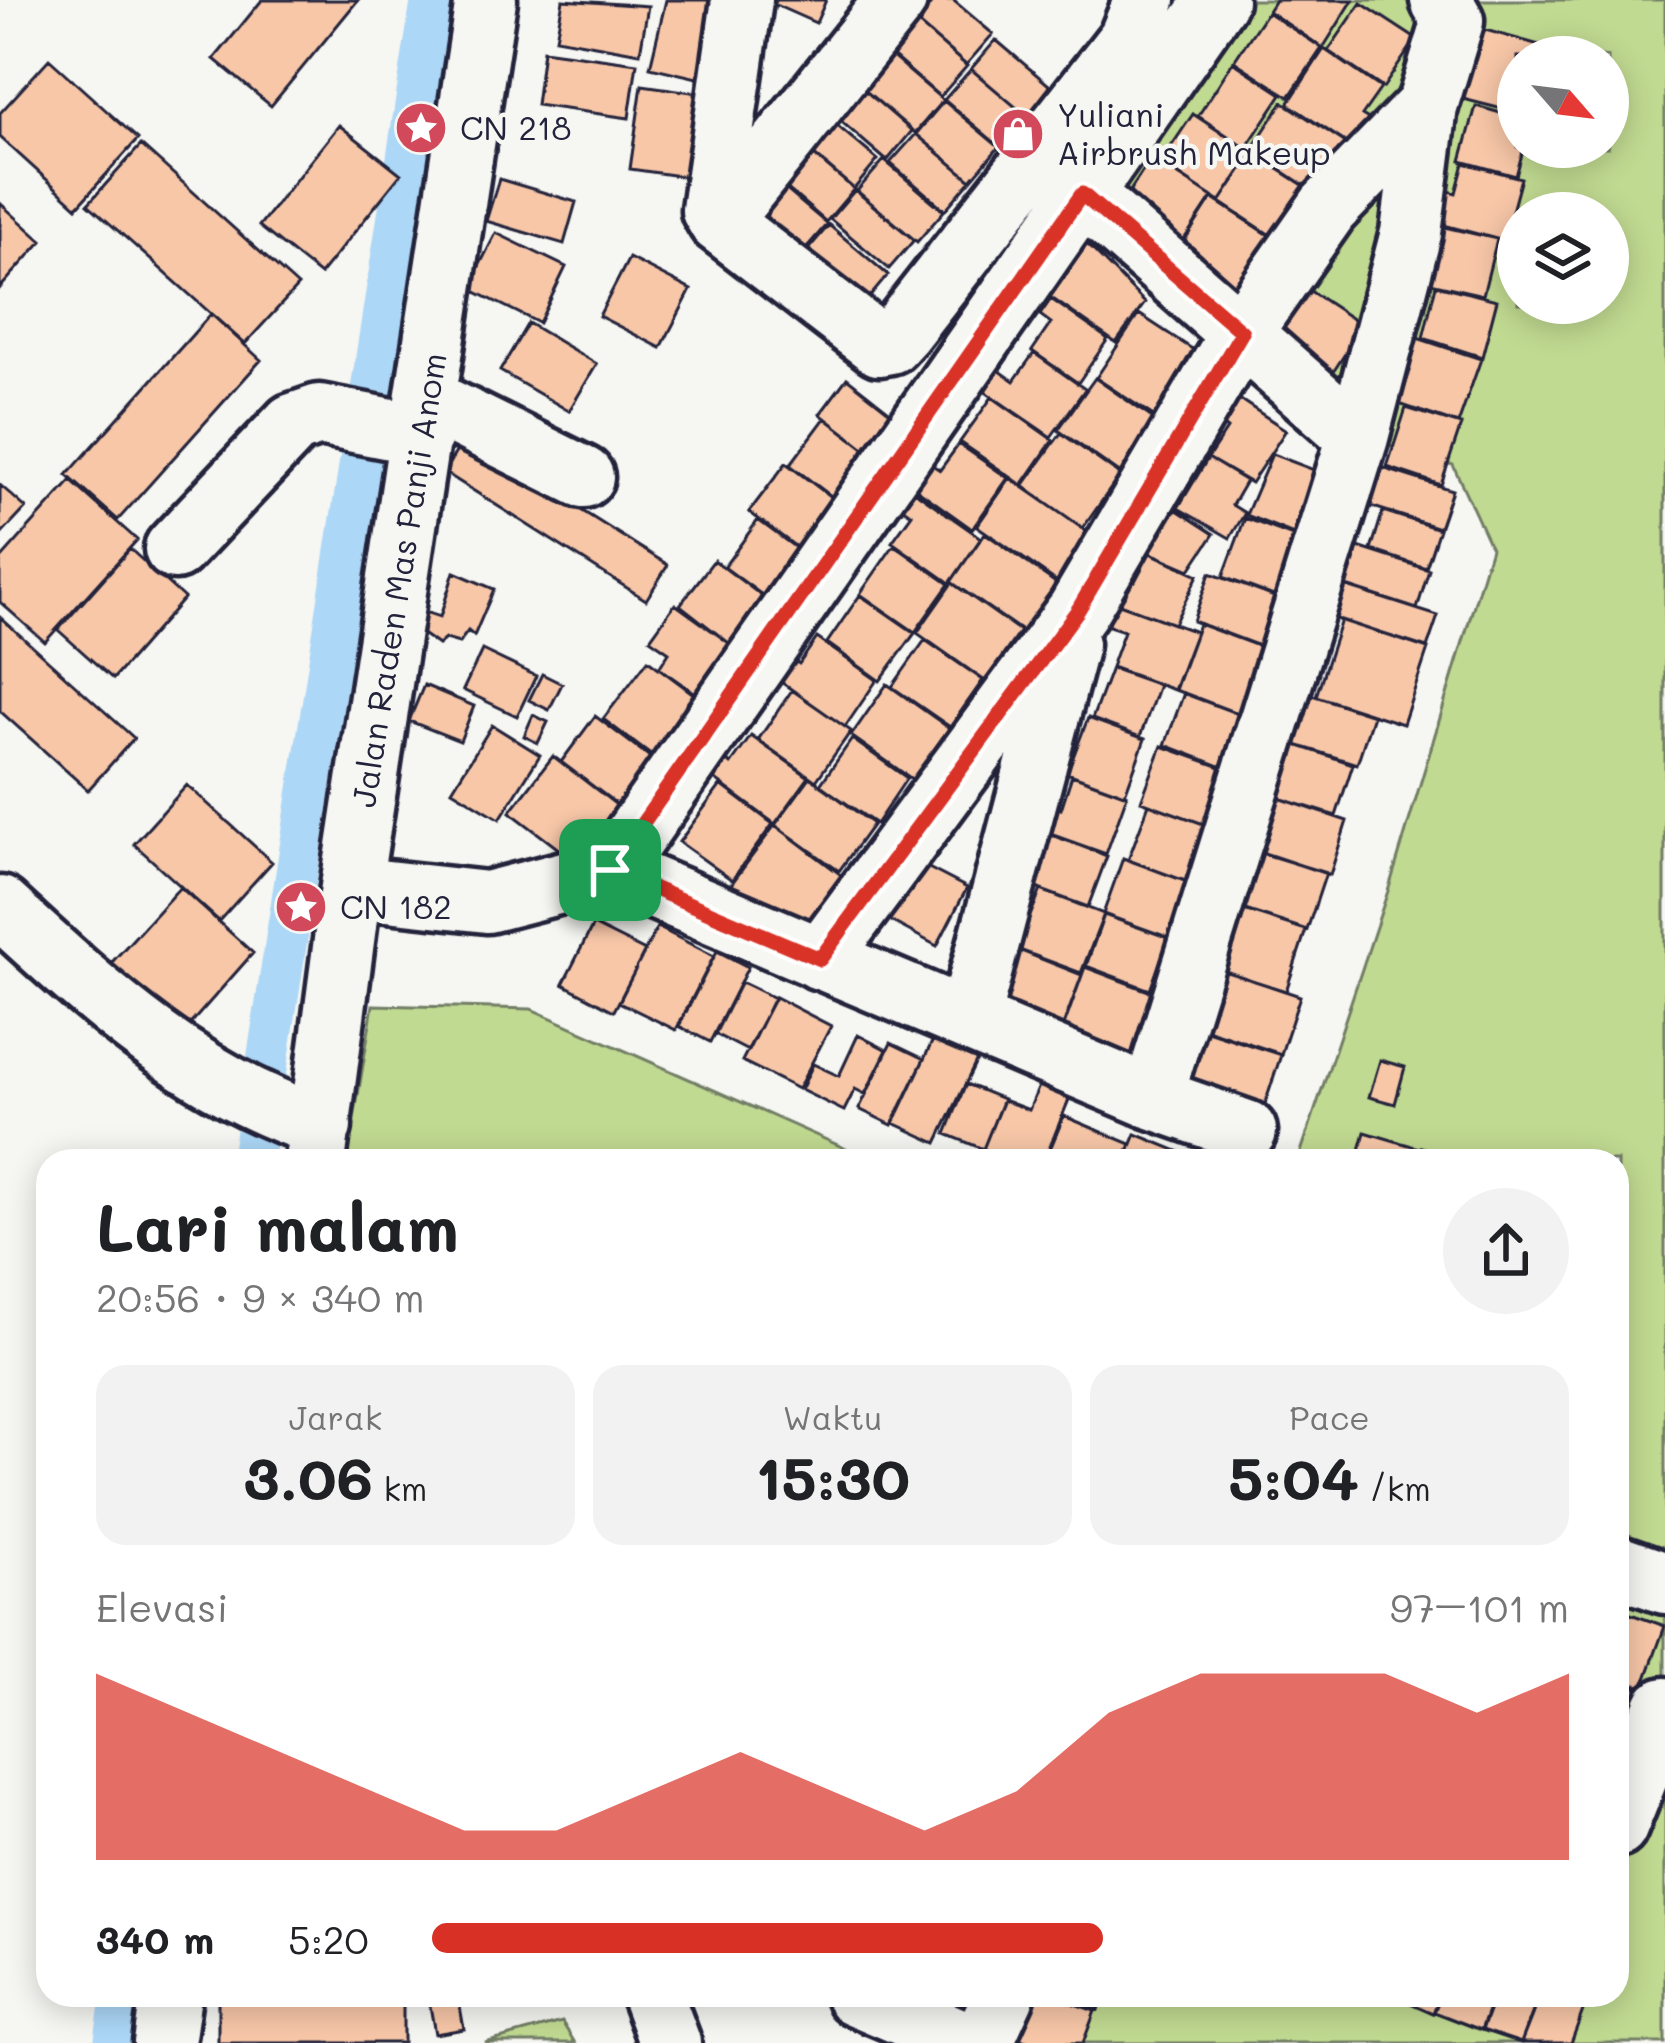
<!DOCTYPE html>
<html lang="id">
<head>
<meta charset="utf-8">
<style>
  body { margin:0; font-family:Mali,sans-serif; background:#f2f2f2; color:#202124; height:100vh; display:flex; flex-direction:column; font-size:45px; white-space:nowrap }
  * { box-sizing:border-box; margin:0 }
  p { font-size:39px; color:#757577 }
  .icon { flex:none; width:66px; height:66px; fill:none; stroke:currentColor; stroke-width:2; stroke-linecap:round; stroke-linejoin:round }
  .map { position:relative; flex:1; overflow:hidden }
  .drawer { position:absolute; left:36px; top:1149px; width:1593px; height:858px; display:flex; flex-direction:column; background:#fff; border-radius:36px; box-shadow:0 6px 30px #0003 }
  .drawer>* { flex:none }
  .needle { width:78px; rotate:118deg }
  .fabs { position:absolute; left:1497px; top:36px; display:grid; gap:24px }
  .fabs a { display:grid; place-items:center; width:132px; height:132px; border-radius:50%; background:#fff; box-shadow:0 6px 30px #0003; font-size:60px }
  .pin { position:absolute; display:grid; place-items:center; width:102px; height:102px; color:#fff; margin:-51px; border-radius:24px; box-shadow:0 6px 18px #0006 }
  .round { display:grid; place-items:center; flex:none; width:126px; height:126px; border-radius:63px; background:#f2f2f2 }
  .headline { display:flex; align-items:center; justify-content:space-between; height:204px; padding:0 60px }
  h1 { font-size:66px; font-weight:700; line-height:90px }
  .stats { display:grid; grid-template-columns:repeat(3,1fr); gap:18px; height:204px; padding:12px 60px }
  .stats div { display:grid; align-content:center; border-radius:30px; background:#f2f2f2; text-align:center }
  .stats b { font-size:60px; font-weight:700 }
  .stats small { font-size:33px; font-weight:400 }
  .stats p { font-size:33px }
  .chart { height:336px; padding:24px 60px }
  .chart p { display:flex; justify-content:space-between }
  .chart svg { width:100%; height:216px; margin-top:12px; fill:#d93025; opacity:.7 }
  ul { padding:0 60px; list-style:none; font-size:39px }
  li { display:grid; grid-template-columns:192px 144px 1fr; align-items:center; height:90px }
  li i { height:30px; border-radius:15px; background:#d93025 }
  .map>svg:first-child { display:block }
  .green { fill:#c1da91; stroke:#727e66; stroke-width:3; fill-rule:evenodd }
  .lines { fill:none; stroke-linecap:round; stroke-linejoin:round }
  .canal { stroke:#acd7f7; stroke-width:42 }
  .building { fill:#f8c7a8; stroke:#22223b; stroke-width:3 }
  .minor-casing { stroke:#22223b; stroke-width:69 }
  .minor { stroke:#f6f6f2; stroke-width:60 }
  .route-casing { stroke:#fff; stroke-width:24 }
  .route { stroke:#d93025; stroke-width:15 }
  .labels { text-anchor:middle; stroke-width:9; stroke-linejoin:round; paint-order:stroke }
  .poi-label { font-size:33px; fill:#22223b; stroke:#f6f6f2; text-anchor:start }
  .street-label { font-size:33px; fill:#22223b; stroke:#f6f6f2 }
</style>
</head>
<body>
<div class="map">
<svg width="1665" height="2043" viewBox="0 0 1665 2043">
  <rect width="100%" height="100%" fill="#f6f6f2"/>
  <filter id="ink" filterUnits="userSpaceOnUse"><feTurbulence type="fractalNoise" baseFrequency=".00833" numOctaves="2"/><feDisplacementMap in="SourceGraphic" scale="24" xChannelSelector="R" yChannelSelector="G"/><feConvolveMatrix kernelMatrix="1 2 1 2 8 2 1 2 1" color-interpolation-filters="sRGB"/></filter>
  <g filter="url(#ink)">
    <path class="green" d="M1237,0H1665V2043H1031L1046,1995H1617V1161H1298L1389,888L1491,548L1453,465L1375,442L1101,182ZM1518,57H1608V147H1518ZM1518,213H1608V303H1518Z
      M373,1005L531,1009L874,1161H347Z
      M562,2022L575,2043H485Z"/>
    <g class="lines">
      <path class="canal" d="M252,1161L432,0
        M115,2043L122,1995"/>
    </g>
    <path class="building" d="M262,0H358L271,106L214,59Z
      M563,0L648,6L640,53L556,38Z
      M666,0H716L697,78L650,67Z
      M764,0H826L816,23Z
      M934,0H953L993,34L966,65L916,22Z
      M1275,0H1353L1323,48L1268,11Z
      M1361,3L1416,39L1383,88L1328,51Z
      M1267,12L1322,48L1289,97L1234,61Z
      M916,22L967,66L940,97L889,53Z
      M1478,28L1561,51L1559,57H1518V113L1459,98Z
      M996,40L1070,103L1045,132L971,69Z
      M1324,49L1381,88L1362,115L1375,123L1357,150L1288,104Z
      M543,50L637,63L629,118L536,105Z
      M889,54L943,100L915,133L861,87Z
      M49,59L138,139L77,207L0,137V113Z
      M1233,62L1282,94L1246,148L1198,116Z
      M971,69L1045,132L1019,163L944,100Z
      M642,85L699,93L687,177L630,169Z
      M861,87L912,131L887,161L836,117Z
      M944,101L999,147L971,180L916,134Z
      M1283,102L1355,149L1323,198L1251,150Z
      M1476,106L1518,118V147H1524L1516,176L1461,161Z
      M815,107L878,160L854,189L791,135Z
      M1193,114L1252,153L1220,202L1160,163Z
      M339,125L401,174L320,275L259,226Z
      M916,134L971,180L945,210L890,163Z
      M791,136L854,189L826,222L763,168Z
      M141,145L298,286L245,344L88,204Z
      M1253,153L1314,192L1281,242L1220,202Z
      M1152,157L1212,197L1177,250L1117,211Z
      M884,160L944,211L917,242L857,191Z
      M1464,163L1521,178L1504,241L1425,220L1434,187L1456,193Z
      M764,171L827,224L800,255L737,202Z
      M499,179L576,202L564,244L486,221Z
      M855,190L914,240L889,269L830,219Z
      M1212,198L1289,248L1245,313L1170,263Z
      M0,203L42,241L0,288Z
      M829,225L888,275L858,311L799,260Z
      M1440,226L1497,239L1483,295L1426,282Z
      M496,233L566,267L539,323L468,288Z
      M1087,244L1145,303L1116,343L1050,297Z
      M629,258L691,290L661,348L599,316Z
      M1295,281L1363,326L1326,383L1258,338Z
      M1436,285L1497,300L1482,357L1423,338Z
      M1051,299L1108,339L1078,383L1032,351L1051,323L1040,315Z
      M211,314L261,360L118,520L67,475Z
      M1139,314L1215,364L1180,380L1155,417L1096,378Z
      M528,323L597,364L569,411L500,371Z
      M1405,334L1481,359L1458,424L1399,404L1410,371L1395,366Z
      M1034,353L1085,389L1051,437L981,389L996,368L1014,381Z
      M847,378L903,422L876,457L820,414Z
      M1095,378L1168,429L1131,481L1058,430Z
      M1233,395L1286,430L1251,483L1208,458L1227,429L1216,421Z
      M992,397L1053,440L1022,485L960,442Z
      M1406,408L1461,425L1441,485L1387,467Z
      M825,418L876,457L840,503L790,465Z
      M1061,433L1120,475L1083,528L1023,486Z
      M465,437L668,565L646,600L444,472Z
      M959,444L1008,478L972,529L912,486L929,463L940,470Z
      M1272,454L1330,476L1306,539L1246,515Z
      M1208,458L1246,481L1232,505L1245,513L1230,538L1178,508Z
      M786,463L848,510L811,558L749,512Z
      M1373,465L1452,490L1439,528L1361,503Z
      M1010,478L1096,538L1063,586L977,526Z
      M71,481L137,540L45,642L0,602V560Z
      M0,485L26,508L0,536Z
      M910,488L981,538L950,583L892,542L912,514L899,505Z
      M1177,510L1214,534L1190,570L1132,545Z
      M1383,511L1439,529L1426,568L1371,550Z
      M1245,518L1301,539L1279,598L1223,577Z
      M758,520L804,554L781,609L724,567Z
      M985,533L1060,586L1026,634L951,582Z
      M894,545L949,584L915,632L860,594Z
      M1358,547L1429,570L1417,609L1346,586Z
      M130,549L184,598L113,679L58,630Z
      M1150,553L1198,575L1174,624L1111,601L1122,576L1135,581Z
      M714,560L779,609L734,647L680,605Z
      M454,572L494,589L474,636L468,631L459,643L445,639L438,645L417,630L425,612L440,617Z
      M1210,573L1280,599L1262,647L1193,621Z
      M952,583L1020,631L985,681L917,633Z
      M1338,584L1438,616L1427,648L1327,616Z
      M860,595L915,633L880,681L827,643Z
      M1111,601L1196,632L1174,690L1111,667L1124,631L1103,624Z
      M675,604L732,645L713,706L659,668L669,652L650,639Z
      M0,617L134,738L88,790L0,711Z
      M1341,620L1428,649L1403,724L1316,696Z
      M1199,624L1277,653L1252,719L1175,690Z
      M817,638L877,680L845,727L771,675L785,654L799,664Z
      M925,640L983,680L950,727L892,687Z
      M482,650L536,676L517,716L463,690Z
      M648,660L714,709L669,769L603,719Z
      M1111,668L1159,685L1140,737L1092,719Z
      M542,674L562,684L549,710L529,700Z
      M887,684L949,728L913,780L851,736Z
      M424,685L474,706L460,741L409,721Z
      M792,690L851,731L816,781L758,740Z
      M1184,693L1245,716L1225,768L1165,745Z
      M1312,695L1373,715L1357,764L1296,745Z
      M533,715L548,722L538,743L524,736Z
      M595,716L658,763L623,809L561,762Z
      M1088,718L1145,739L1125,794L1067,773Z
      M492,725L540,755L500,819L452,790Z
      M751,736L809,777L775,824L706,773L719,755L731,764Z
      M852,739L907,778L876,824L820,785Z
      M1296,745L1353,764L1336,816L1279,798Z
      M1162,746L1229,770L1209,826L1141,801Z
      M553,756L632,817L590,873L510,812Z
      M1072,775L1127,795L1106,854L1039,830L1048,804L1061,809Z
      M810,777L873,824L839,871L775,825Z
      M187,785L272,862L219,921L134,844Z
      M721,785L773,824L732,880L679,842Z
      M1279,798L1347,821L1330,875L1261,852Z
      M1149,804L1209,826L1188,882L1128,860Z
      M775,825L844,877L796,942L726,891Z
      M1039,830L1107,856L1088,907L1033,887L1045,857L1031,851Z
      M1261,853L1326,873L1307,930L1242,909Z
      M1123,858L1190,883L1170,938L1103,914Z
      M917,862L967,888L937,946L887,919Z
      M180,887L253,953L178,1038L104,971Z
      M1041,890L1104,914L1081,973L1001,943L1011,917L1027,923Z
      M1231,906L1306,930L1286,991L1211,967Z
      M1104,915L1169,938L1150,990L1086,966Z
      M593,925L645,951L614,1011L563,984Z
      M657,927L714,956L676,1030L619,1002Z
      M1001,943L1082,975L1060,1034L997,1010Z
      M717,951L748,967L710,1042L679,1026Z
      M1085,967L1154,993L1130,1059L1061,1034Z
      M1225,971L1300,996L1281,1054L1206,1029Z
      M741,982L774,998L748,1051L715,1034Z
      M775,997L831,1026L798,1089L742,1061Z
      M1207,1031L1281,1055L1262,1113L1188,1088Z
      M858,1035L887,1050L865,1094L855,1089L844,1111L801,1090L813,1064L839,1076Z
      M933,1040L977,1060L937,1143L894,1123Z
      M891,1043L924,1059L892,1125L859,1109Z
      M1380,1060L1405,1067L1395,1104L1369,1097Z
      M1042,1079L1072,1092L1044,1161H1014L983,1149L1003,1100L1029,1110Z
      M966,1084L1003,1099L983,1149L946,1134Z
      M1064,1116L1131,1144L1124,1161H1045Z
      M1365,1132L1419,1148L1416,1161H1357Z
      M1136,1134L1180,1152L1177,1161H1125Z
      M1421,1147L1460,1158L1459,1161H1416Z
      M1622,1611L1665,1626L1643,1687L1617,1678Z
      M1617,1680L1658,1695L1617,1755Z
      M403,1995V2043H218V1997Z
      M458,1995L464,2029L435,2034L429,2000Z
      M1030,1995H1049L1095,2011L1083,2043H1032L1014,2037Z
      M1058,1995H1103L1098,2010Z
      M1392,1995H1440L1433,2013Z
      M1441,1995H1494L1481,2030L1434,2012Z
      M1495,1995H1539L1521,2043L1482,2030Z
      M1540,1995L1588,1997L1571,2043H1521Z"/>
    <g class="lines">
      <g class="minor-casing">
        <path id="minor" d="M742,0L712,210L719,222L879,345L890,343L901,331L1129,39L1145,0
          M1082,194L1358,437
          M719,222L896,0
          M428,400L583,477
          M175,549L293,424L319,415L422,435
          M611,870L1152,1098L1246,1131
          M351,887L487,902L611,870L1217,0
          M0,907C98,997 192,1085 321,1126
          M820,959L1078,610L1242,331L1328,208L1427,106
          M969,1018L1068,644
          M1152,1098L1358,437L1411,233L1427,106L1453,21L1441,0
          M315,1161L351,887L486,0
          M1617,1566L1665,1583
          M1617,1827L1665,1708
          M652,1995L670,2043
          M856,1995L969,2043
          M164,2043L171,1995
          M982,2043L1004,1995"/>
      </g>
      <use href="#minor" class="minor"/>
    </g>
  </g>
  <g class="lines" filter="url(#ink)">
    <g class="route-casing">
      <path id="route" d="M1082,194L1242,332L1078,610L820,959L610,870Z"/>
    </g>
    <use href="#route" class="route"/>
  </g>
  <defs>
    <g id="sight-disc" transform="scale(2.7)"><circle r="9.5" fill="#d1495b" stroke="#f6f6f2"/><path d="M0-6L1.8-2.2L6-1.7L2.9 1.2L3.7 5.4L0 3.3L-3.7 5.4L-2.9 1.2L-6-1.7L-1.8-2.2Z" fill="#fff"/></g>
    <g id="shop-disc" transform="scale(2.7)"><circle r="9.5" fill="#d1495b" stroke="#f6f6f2"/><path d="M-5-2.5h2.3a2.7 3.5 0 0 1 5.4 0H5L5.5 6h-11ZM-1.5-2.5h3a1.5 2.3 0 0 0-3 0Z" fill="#fff"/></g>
  </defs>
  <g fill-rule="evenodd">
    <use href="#sight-disc" x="421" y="128"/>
    <use href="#shop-disc" x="1018" y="134"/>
    <use href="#sight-disc" x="301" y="907"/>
  </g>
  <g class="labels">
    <g class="poi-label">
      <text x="1057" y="127">Yuliani<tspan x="1057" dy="38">Airbrush Makeup</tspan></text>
      <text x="460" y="140">CN 218</text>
      <text x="340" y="919">CN 182</text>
    </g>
    <g class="street-label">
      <text transform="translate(399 580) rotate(-81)" y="12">Jalan Raden Mas Panji Anom</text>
    </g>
  </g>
</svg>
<div class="fabs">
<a><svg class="needle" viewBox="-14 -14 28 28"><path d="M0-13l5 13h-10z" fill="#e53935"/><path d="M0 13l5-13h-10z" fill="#757577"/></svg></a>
<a><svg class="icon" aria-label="layers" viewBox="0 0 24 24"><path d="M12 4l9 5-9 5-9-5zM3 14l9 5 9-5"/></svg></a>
</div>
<div class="pin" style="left:610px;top:870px;background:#1e9e55"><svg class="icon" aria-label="arrive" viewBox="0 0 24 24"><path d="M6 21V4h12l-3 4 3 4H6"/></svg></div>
<section class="drawer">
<div class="headline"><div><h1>Lari malam</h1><p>20:56 · 9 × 340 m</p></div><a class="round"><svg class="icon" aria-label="share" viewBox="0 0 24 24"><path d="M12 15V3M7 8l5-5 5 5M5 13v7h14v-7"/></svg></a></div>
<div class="stats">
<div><p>Jarak</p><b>3.06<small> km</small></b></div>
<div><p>Waktu</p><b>15:30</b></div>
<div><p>Pace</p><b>5:04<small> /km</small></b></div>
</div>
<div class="chart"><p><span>Elevasi</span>97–101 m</p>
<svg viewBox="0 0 160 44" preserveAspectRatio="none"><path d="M0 44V6L10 14L20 22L30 30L40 38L50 38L60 30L70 22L80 30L90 38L100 30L110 14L120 6L130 6L140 6L150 14L160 6V44z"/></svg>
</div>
<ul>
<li><b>340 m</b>5:20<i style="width:59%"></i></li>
</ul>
</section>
</div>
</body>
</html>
